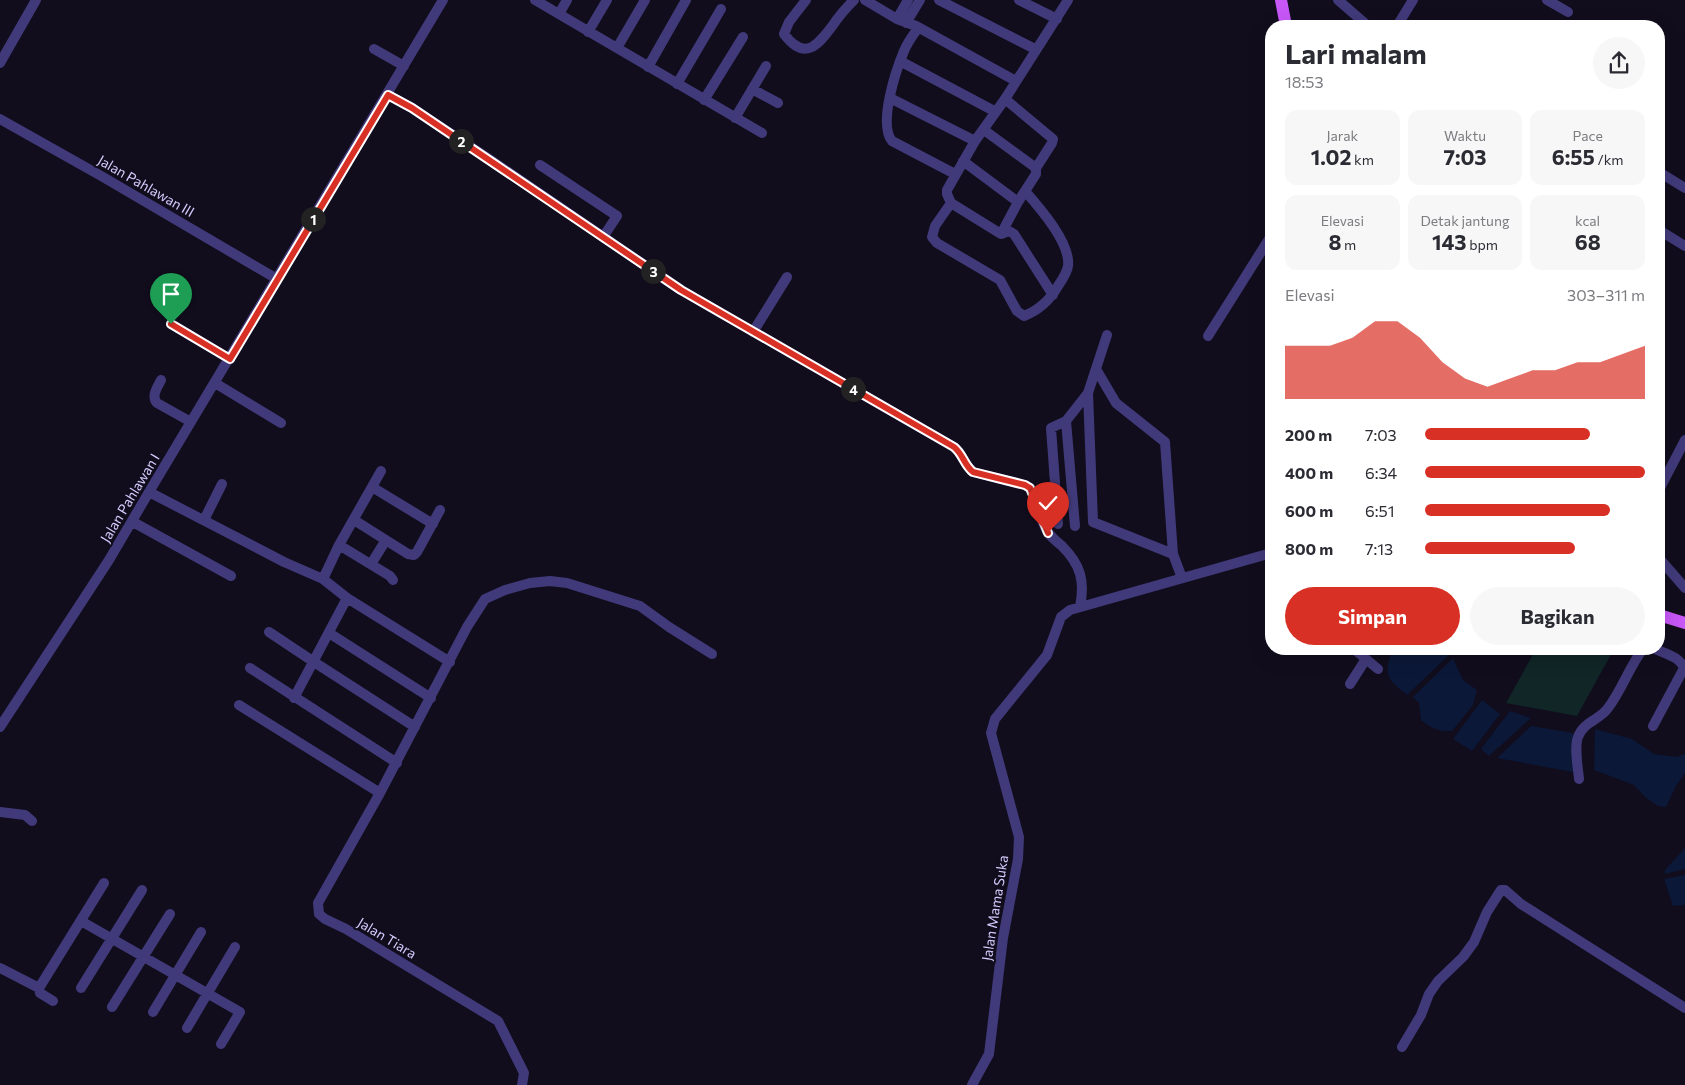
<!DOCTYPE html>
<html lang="id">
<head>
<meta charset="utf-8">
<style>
  body { margin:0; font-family:Commissioner,sans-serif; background:#f7f7f7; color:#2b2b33; height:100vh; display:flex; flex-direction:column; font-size:19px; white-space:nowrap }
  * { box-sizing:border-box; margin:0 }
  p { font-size:16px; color:#7c7c81 }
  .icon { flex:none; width:28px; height:28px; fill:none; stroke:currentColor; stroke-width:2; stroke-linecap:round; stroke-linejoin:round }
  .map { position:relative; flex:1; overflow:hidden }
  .sheet { position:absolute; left:1265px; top:20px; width:400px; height:635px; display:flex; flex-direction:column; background:#fff; border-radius:20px; box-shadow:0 5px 20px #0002 }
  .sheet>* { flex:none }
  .pin { position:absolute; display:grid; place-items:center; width:42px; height:42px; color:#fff; margin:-51px -21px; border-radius:50% 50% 50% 0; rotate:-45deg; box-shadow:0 0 5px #0007 }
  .pin .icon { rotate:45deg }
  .km { position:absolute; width:25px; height:25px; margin:-12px; border-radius:50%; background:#222; color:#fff; font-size:14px; line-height:25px; text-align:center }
  .round { display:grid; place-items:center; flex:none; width:52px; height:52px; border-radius:26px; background:#f7f7f7 }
  .overview { display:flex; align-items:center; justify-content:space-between; height:85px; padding:0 20px }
  h1 { font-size:28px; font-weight:700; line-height:38px }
  .figures { display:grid; grid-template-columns:repeat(3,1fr); gap:8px; height:85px; padding:5px 20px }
  .figures div { display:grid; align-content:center; border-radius:12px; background:#f7f7f7; text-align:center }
  .figures b { font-size:21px; font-weight:700 }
  .figures small { font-size:14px; font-weight:400 }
  .figures p { font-size:14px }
  .chart { height:140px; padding:10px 20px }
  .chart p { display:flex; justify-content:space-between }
  .chart svg { width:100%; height:90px; margin-top:5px; fill:#d93025; opacity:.7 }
  .button { display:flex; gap:10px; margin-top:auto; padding:10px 20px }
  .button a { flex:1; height:58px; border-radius:30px; background:#d93025; color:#fff; font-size:20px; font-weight:700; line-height:58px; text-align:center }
  .button a+a { background:#f7f7f7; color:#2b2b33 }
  ul { padding:0 20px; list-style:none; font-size:16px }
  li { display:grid; grid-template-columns:80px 60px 1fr; align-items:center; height:38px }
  li i { height:12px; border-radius:6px; background:#d93025 }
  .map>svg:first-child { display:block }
  .green { fill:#102627 }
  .water { fill:#0b1838 }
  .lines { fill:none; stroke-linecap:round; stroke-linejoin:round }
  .minor { stroke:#413a7a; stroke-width:10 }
  .major { stroke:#c757f7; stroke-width:12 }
  .route-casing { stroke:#fff; stroke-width:10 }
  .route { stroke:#d93025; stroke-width:6 }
  .labels { text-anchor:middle; stroke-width:4.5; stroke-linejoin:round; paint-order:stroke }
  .street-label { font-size:14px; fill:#d4cbfd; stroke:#110d1d }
</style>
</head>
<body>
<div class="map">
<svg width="1685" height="1085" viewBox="0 0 1685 1085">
  <rect width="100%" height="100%" fill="#110d1d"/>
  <path class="green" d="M1536,649H1614L1577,716L1506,703Z"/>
  <path class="water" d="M1391,649H1447L1450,654L1407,695C1398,687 1385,680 1388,665C1389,659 1391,655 1391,649Z
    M1453,658L1463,680L1477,690L1473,705L1452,731C1439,732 1431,728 1421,720L1419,703L1413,697Z
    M1482,700L1500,714L1472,751L1453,739Z
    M1510,711L1531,718L1489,756L1481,749Z
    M1531,726L1573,733V772L1497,758Z
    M1595,729L1632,739L1654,754L1676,757L1685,754V773L1676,786L1666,807L1658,806L1645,797L1634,785L1594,770Z
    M1685,848V869L1665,874V870Z
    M1685,875V905L1673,906L1664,879Z"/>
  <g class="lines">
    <path class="minor" d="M535,0L762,133
      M806,0L789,22L784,34C805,62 818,45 833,25C839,16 846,8 854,0
      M865,0L897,19L916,26L1016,81
      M939,0L1035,49
      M1019,0L1057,19
      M1338,0L1368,26
      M1547,0L1568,12
      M559,14L567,0
      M897,19L908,0
      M906,23L920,0
      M1397,26L1413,0
      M918,28C913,35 907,43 904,51C896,70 878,124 892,141L955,174
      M588,32L607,0
      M617,48L645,0
      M374,49L404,66
      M900,61L996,112
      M0,63L36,0
      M648,67L686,0
      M677,84L721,9
      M752,89L778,103
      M388,95L412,108L492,161L681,290L954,447C963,454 964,465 973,472L1025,485L1030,488C1038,498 1038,514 1044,525C1047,534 1055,540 1062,546C1081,565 1085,581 1080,607
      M890,98L975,141
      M704,100L743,37
      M735,118L766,66
      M0,119L103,177L277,279
      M984,130L1036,168
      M963,161L1018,202
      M540,165L617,216L603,237
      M1659,172L1685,188
      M951,203L935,226L932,237L937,243L1000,280L1017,311L1024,316C1039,310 1050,300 1058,286C1062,280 1067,273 1068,266C1071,243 1039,207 1025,191
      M1659,230L1685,246
      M1001,234L951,203L947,194V190L975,141L1005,99
      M1053,295L1014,234L1009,231L1001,234L1018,202L1036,174V168L1052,143L1053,139L1005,99L1068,0
      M171,324L230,359
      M753,332L787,277
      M1107,335L1088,393L1093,522L1173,554L1182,578
      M1208,336L1271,236
      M1096,369L1116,403L1165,442L1173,554
      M161,380C157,388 151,396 157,403L191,422
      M215,383L281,423
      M372,487L433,524
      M1659,490L1685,440
      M149,492L284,562L323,579L347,598L450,662
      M204,520L222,484
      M354,520L408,554L414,555L417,552L440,510
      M133,522L231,576
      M1058,524L1051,428L1066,421
      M1075,526L1066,421L1088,393
      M339,545L390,576L393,580
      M1659,558L1685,588
      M371,564L386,540
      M323,579L339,545L381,471
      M269,632L314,662L415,727
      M329,633L431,698
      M1354,649L1378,669
      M250,668L397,763
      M1350,684L1366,659
      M294,698L347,598
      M239,705L380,793
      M1653,726L1684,668C1680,657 1664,653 1655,649
      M0,727L109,560L149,492L443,0
      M1579,779C1578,768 1574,747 1578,737C1584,721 1600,720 1608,708C1622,690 1629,667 1643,649
      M0,812L25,815L32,821
      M81,921L240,1012L221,1044
      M0,968L39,988L104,883
      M39,988L40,993L53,1001
      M81,988L142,890
      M112,1007L170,914
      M153,1012L201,932
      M187,1028L235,947
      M1402,1047L1421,1015L1429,994L1438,981L1463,957L1474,942L1487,912L1501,890H1505L1521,904L1685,1008
      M522,1085L524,1073L498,1021L346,929L325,919L319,914L318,903L380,793L467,627L485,599L505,590L530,583L550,581L567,583L640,606L669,627L712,654
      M972,1085L989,1054L1003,938L1018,859L1019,837L991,733L995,719L1047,655L1061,617L1070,610L1271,553"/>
    <path class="major" d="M1281,0L1286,26
      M1659,615L1685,623"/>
  </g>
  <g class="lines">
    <g class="route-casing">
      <path id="route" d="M171,324L230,359L388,95L412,108L492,162L681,290L954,447C963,454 964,465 973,472L1025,485L1030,488L1048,533"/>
    </g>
    <use href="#route" class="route"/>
  </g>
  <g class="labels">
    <g class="street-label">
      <text transform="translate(146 186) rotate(30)" y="5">Jalan Pahlawan III</text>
      <text transform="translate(130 498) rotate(-59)" y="5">Jalan Pahlawan I</text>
      <text transform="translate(995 908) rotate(-81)" y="5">Jalan Mama Suka</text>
      <text transform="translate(387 938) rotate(31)" y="5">Jalan Tiara</text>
    </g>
  </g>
</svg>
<div class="pin" style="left:171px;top:324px;background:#1e9e55"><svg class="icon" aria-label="arrive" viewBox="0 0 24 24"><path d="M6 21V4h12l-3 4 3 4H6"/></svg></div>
<div class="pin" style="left:1048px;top:533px;background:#d93025"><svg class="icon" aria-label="check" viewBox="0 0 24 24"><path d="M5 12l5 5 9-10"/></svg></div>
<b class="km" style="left:313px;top:219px">1</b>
<b class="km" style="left:461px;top:141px">2</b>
<b class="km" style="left:653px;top:271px">3</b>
<b class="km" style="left:853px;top:389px">4</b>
<section class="sheet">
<div class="overview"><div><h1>Lari malam</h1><p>18:53</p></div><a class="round"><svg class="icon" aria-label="share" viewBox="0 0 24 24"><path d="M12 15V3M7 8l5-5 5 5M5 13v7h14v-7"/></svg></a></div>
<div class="figures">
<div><p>Jarak</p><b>1.02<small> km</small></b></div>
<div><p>Waktu</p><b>7:03</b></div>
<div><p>Pace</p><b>6:55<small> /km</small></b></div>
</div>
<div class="figures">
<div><p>Elevasi</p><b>8<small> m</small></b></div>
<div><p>Detak jantung</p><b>143<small> bpm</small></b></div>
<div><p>kcal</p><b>68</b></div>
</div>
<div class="chart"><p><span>Elevasi</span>303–311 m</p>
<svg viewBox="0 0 160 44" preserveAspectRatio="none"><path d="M0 44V18L10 18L20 18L30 14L40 6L50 6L60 14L70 26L80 34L90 38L100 34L110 30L120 30L130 26L140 26L150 22L160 18V44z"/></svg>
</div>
<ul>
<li><b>200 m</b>7:03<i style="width:75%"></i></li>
<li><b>400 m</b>6:34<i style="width:100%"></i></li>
<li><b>600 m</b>6:51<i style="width:84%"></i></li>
<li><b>800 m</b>7:13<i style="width:68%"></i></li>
</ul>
<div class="button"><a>Simpan</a><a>Bagikan</a></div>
</section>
</div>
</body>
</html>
